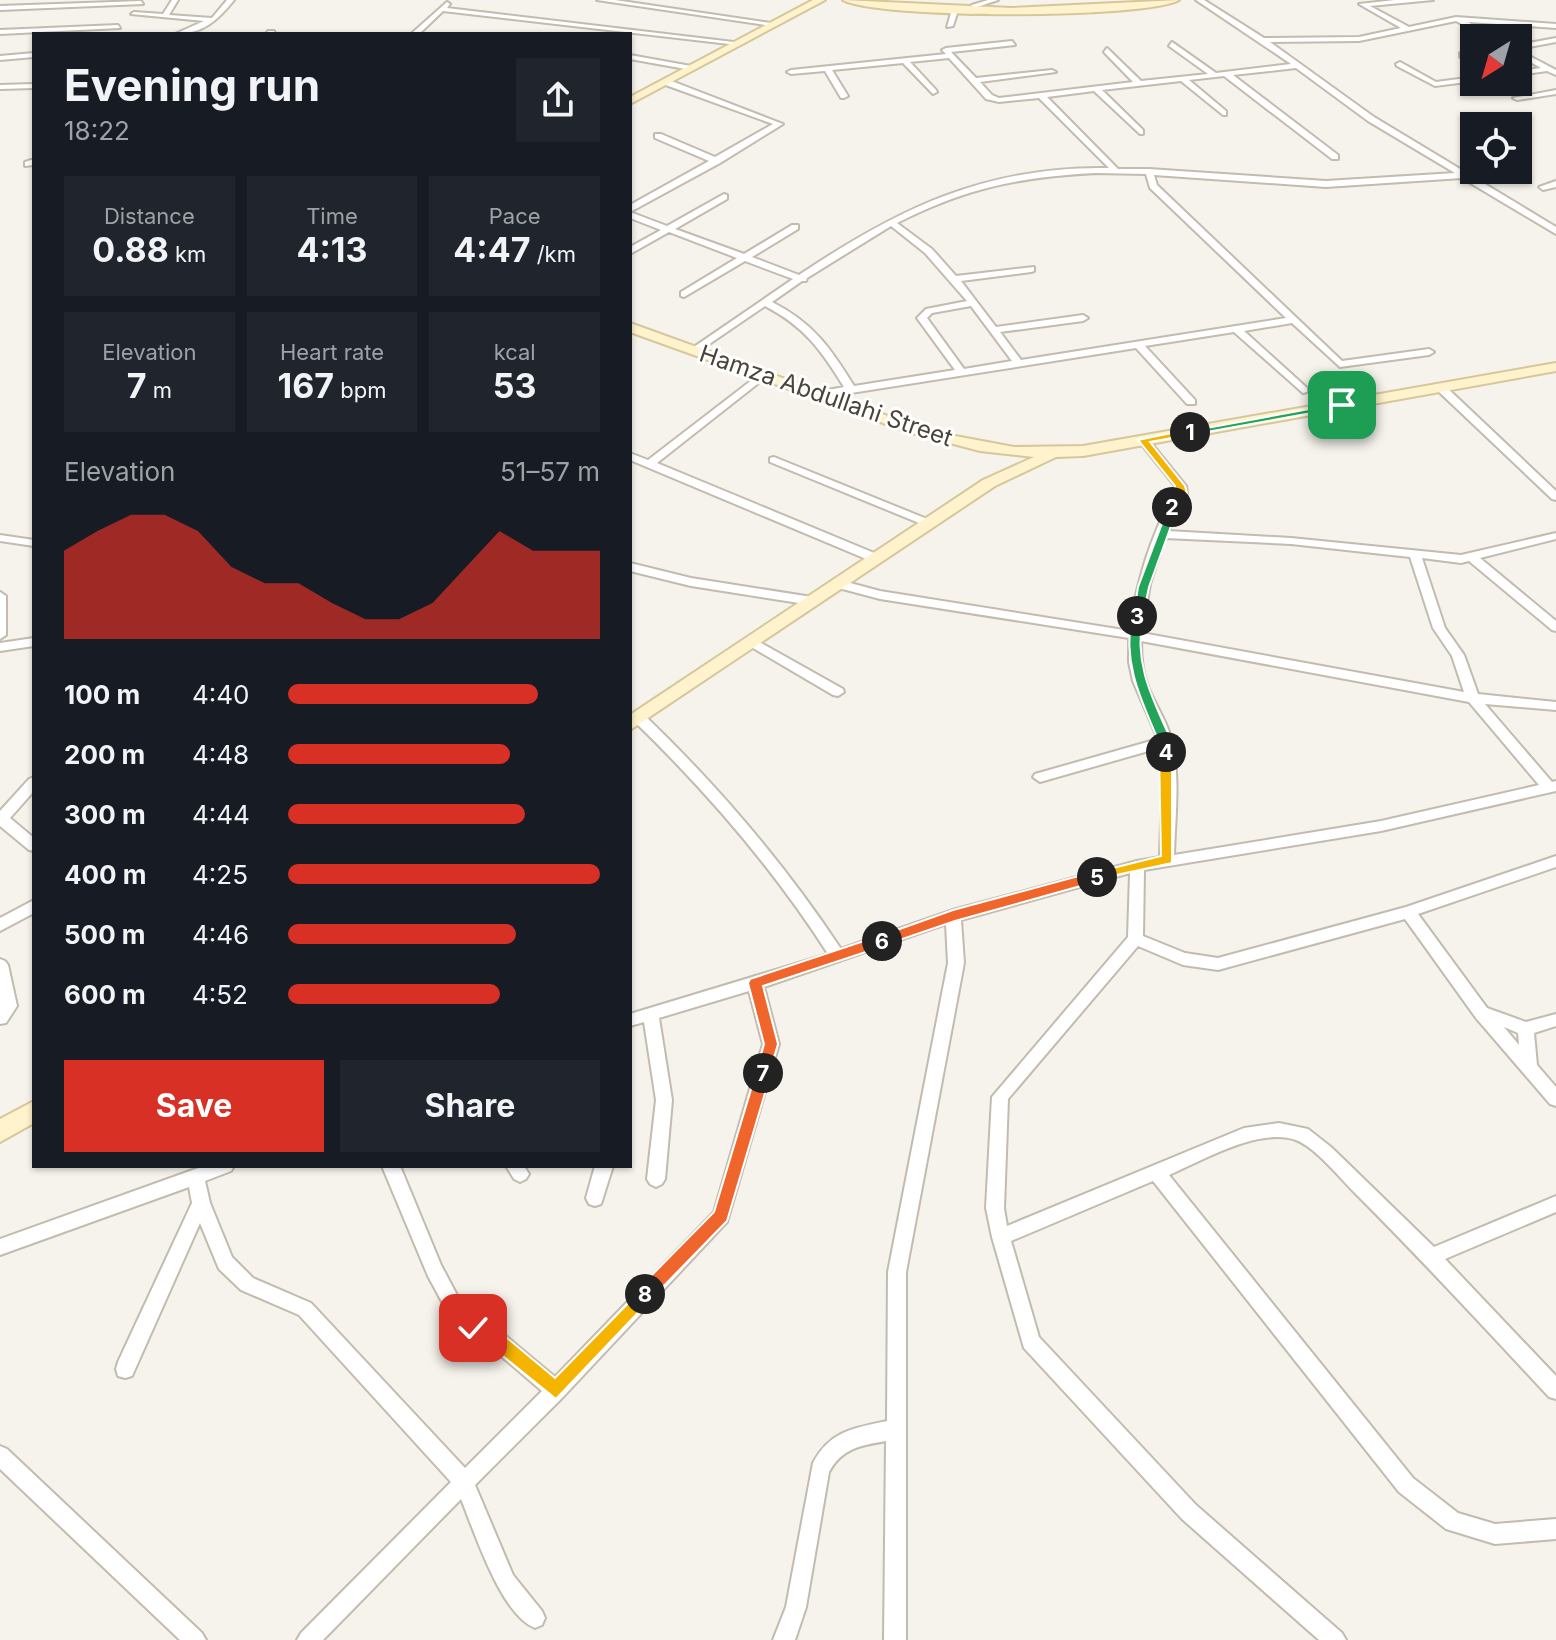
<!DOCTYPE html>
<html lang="en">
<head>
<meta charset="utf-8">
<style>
  body { margin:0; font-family:Inter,sans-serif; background:#20242c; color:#f1f3f6; height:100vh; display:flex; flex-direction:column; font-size:30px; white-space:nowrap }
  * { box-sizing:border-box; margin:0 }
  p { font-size:26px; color:#9ea1a6 }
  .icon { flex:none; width:44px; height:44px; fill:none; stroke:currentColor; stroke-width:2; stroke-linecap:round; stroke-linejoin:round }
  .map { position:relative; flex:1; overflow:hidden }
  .side { position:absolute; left:32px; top:32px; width:600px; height:1136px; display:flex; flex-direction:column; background:#171b24; border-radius:0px; box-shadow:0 2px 6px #0004 }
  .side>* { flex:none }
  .needle { width:52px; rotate:217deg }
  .tools { position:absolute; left:1460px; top:24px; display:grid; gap:16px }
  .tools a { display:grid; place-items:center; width:72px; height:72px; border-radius:0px; background:#171b24; box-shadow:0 2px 6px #0004; font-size:40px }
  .pin { position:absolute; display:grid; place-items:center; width:68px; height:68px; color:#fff; margin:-34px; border-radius:16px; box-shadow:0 4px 12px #0006 }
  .km { position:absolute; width:40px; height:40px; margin:-20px; border-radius:50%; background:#222; color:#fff; font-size:22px; line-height:40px; text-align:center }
  .round { display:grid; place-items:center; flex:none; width:84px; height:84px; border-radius:0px; background:#20242c }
  .headline { display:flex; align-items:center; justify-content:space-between; height:136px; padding:0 32px }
  h1 { font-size:44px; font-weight:700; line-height:60px }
  .figures { display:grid; grid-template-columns:repeat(3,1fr); gap:12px; height:136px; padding:8px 32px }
  .figures div { display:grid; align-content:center; border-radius:0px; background:#20242c; text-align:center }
  .figures b { font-size:34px; font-weight:700 }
  .figures small { font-size:22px; font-weight:400 }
  .figures p { font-size:22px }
  .chart { height:224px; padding:16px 32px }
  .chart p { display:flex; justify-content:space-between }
  .chart svg { width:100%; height:144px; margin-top:8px; fill:#d93025; opacity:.7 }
  .cta { display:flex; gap:16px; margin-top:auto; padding:16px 32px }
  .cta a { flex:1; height:92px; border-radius:0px; background:#d93025; color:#fff; font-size:32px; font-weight:700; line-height:92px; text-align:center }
  .cta a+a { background:#20242c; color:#f1f3f6 }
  ul { padding:0 32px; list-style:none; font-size:26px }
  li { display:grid; grid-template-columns:128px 96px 1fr; align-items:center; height:60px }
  li i { height:20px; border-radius:10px; background:#d93025 }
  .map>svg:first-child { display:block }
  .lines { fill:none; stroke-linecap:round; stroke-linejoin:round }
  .street-casing { stroke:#c2bbae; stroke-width:4 }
  .secondary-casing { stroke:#d6c79b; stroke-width:4 }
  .street { fill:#fff; fill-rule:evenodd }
  .secondary { fill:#fff3cd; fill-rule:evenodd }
  .split-1 { fill:#22a559; stroke:#fff; stroke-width:2 }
  .split-2 { fill:#f5b400; stroke:#fff; stroke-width:2 }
  .split-3 { fill:#22a559; stroke:#fff; stroke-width:2 }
  .split-4 { fill:#22a559; stroke:#fff; stroke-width:2 }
  .split-5 { fill:#f5b400; stroke:#fff; stroke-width:2 }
  .split-6 { fill:#f0652b; stroke:#fff; stroke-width:2 }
  .split-7 { fill:#f0652b; stroke:#fff; stroke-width:2 }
  .split-8 { fill:#f0652b; stroke:#fff; stroke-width:2 }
  .split-9 { fill:#f5b400; stroke:#fff; stroke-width:2 }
  .labels { text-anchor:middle; stroke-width:6; stroke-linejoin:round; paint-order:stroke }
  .far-street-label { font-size:24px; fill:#4b4439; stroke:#fff }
</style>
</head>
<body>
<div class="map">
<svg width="1556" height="1640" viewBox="0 0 1556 1640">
  <rect width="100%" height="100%" fill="#f6f3ec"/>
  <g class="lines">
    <g class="street-casing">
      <path id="street" d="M172,0H178L169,15L212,18L227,0H234C218,20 203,34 175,34L204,21L131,14L134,12L163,14Z
        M597,0H615L777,24L773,26Z
        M988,0H998L977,7L972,14L967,13L972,5Z
        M1196,0H1204L1264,38L1359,37L1401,28L1359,4L1395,0H1433L1370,6L1409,27L1456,17L1556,24V28L1468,22L1496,38H1487L1456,21L1359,41L1270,42L1374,117L1556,227V234L1462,178L1326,187L1154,175L1157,185L1342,361L1429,349L1434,352L1429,355L1340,367L1292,323L1244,331L1307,388V392L1303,393L1234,332L1145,346L1195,400V404H1187L1136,348L851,393L812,397V393L844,387C821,350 805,327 765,306L696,353L688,351L793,279L745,261L684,297L681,296V292L737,258L669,232L630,254V247L661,230L630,218V212L667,226L724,194L727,195V199L675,229L744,254L792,225H798V229L752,257L799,275C899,208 986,166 1109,168L1039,98L999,102L986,99L949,58L910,62L936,90L937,92L933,94L903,63L832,70L848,96L844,98H841L825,71L791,74L787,72L791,70L946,54L942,50L946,48L1012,41L1015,45L951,52L976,78L1052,70L1056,72L980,82L992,95L999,98L1133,82L1104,52L1107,48L1141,81L1208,74L1169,46L1172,42L1216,73L1291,64ZM1296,68L1368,121L1455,173L1326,181L1149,169H1118L1047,97L1094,91L1140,134H1143V130L1102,90L1181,81L1223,115H1226V111L1189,80L1224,76L1332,159H1338V155L1233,75ZM1096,173L1146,174L1150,188L1286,318L1021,360L1000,332L1083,321L1088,318L1083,315L996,327L961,281L1031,272L1034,271V267L956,276L932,249L897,223C966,188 1019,177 1096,173ZM891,226L925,253L967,301L926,309L917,318L955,370L854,386C830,347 813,323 772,302L802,281H806L807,278ZM971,306L1012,361L964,369L927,318L932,313Z
        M141,1L143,4L0,10V6Z
        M447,2L450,4L447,8L742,43L738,45L443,11L419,34H411Z
        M954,11L957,13L953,26L947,27L951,13Z
        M118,25L120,28L0,34V30Z
        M268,31H274L275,33L266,34Z
        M1556,38V42L1518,49V45Z
        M1518,50L1556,70V75L1547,71L1518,75V71L1541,68L1518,55Z
        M34,53V57L0,60V56Z
        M1460,53L1474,58V63L1460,57Z
        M630,55L691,66L695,68L691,70L630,59Z
        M1400,62L1436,82L1474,77V81L1435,86L1397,66L1396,64Z
        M663,80H669L783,124L720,163L630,212V205L709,161L655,138V134H661L715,157L773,124L663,84Z
        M34,84V88L0,89V85Z
        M1556,90V94L1517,100L1513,98Z
        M31,160H34V165L25,166V162Z
        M1556,181V187L1543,190L1539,187Z
        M761,373L766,376L765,378L657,463L879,555V561H871L630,460V453L648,460Z
        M1441,385L1445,386L1556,491V500L1552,499L1437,390L1436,388Z
        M1143,437L1147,438L1186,486L1187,493L1168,531L1291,538L1461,555L1556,533V539L1480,558L1556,621V631L1552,630L1469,561L1461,563L1422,558L1445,628L1464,655L1478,694L1556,702V710L1485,704L1552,782L1556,781V791L1381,831L1144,870L1143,936L1185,953L1218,958L1406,907L1556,856V867L1418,914L1487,1008L1526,1022L1556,1014V1026L1534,1033L1537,1065L1556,1087V1106L1550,1104L1476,1018L1405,919L1218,970L1183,965L1138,946L1008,1099L1004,1208L1007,1226L1244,1128L1279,1123L1308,1129L1331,1147L1434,1247L1556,1196V1212L1445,1259L1556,1376V1399L1549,1397C1485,1328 1421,1259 1355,1193C1340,1178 1315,1147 1296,1140C1259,1127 1203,1160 1169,1175L1413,1478L1458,1513L1495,1524L1556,1519V1539L1495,1544L1446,1529L1399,1492L1153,1181L1011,1241L1039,1337L1196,1505L1342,1633L1346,1640H1319L1182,1519L1024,1348L992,1237L986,1208L992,1097L1128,937L1130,873L961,920L964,963L906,1272V1640H884L886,1441C862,1445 842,1448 829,1472L806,1607L795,1640H773L786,1607L813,1463C830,1431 853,1428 887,1421L888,1272L948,963L946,924L764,987L779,1044L727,1222L563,1397L475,1485L513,1575L542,1611L545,1618L542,1625L535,1628C501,1615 475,1533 461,1499L323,1640H297L301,1633L451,1482L299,1315L241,1290L219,1269L200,1223L132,1376L125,1378L118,1376L116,1369L118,1362L192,1203L189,1187L0,1255V1239L204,1166H234L231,1171L205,1181L210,1203L232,1257L253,1278L311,1303L465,1468L542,1391L487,1344L454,1324L428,1276L382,1166H400L441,1265L466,1312L501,1332L555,1377L714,1212L763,1044L749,991L659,1018L672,1100L665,1179L662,1184L656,1187L650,1184L647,1179L656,1100L644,1022L630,1026V1014L828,954C773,868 707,792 634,721L632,718L634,715H644C718,786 784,863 841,949L953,910L1137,861L1160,857L1162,786L1159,748L1040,782L1033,777L1035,774L1158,739L1133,681L1129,662V638L880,599L835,587L833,584L839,580L880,591L1130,631C1135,590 1146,552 1163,515C1168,505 1176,497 1175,486L1138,440ZM1165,538L1291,544L1410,557L1433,628L1452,656L1464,692L1142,633L1150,584ZM1141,641L1469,702L1539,785L1381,821L1174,855C1175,816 1181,773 1170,735C1165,717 1153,702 1147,684C1142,670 1141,655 1141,641ZM1504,1027L1518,1033L1519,1045Z
        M774,457L932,521L934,523L928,526L924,525L770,462V458Z
        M0,535L34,540V546L0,541Z
        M630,563L691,578L812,597L818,601L812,605L691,586L630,571Z
        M0,592L6,596V635L0,639Z
        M34,638V646L0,651V643Z
        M752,638L843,689L844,692L838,696L833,695L748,645L746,642Z
        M34,777V791L10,818L34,838V851L29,850L0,826V811L29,779Z
        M34,900V913L0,931V918Z
        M0,959L5,961L8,965L17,1006L6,1023L0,1024Z
        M506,1166H524L529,1174L526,1179L520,1182L514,1179Z
        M595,1166H613L601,1204L595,1206L589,1204L586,1198Z
        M0,1446L7,1449L202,1633L206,1640H180L0,1469Z"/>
    </g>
    <g class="secondary-casing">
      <path id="secondary" d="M813,0H825L630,104V97Z
        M843,0L1011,8L1179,0C1146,19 876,19 843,0Z
        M630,323L885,415L950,435L1014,447L1083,446L1556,363V371L1083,456L1056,457L995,486L630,730V715L983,480L1034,457L980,451L908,432L630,332Z
        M34,1101V1123L0,1142V1119Z"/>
    </g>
    <use href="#street" class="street"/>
    <use href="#secondary" class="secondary"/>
  </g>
  <path class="split-1" d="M1342,403L1345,407L1190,435L1185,432Z"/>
  <path class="split-2" d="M1190,429L1194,434L1150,442L1185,486L1187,493L1172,510L1167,507L1176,493L1175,486L1138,440Z"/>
  <path class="split-3" d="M1169,505L1178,507L1149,587L1143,616L1133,619L1138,587Z"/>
  <path class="split-4" d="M1137,612L1143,616C1133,663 1153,700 1172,742V752L1166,757L1159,752V742C1141,700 1122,662 1132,616Z"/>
  <path class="split-5" d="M1166,748L1172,752V863L1093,880V873L1161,856L1159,752Z"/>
  <path class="split-6" d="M1097,871L1102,873V880L955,921L882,946L875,941L877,937L953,910Z"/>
  <path class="split-7" d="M882,935L889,941L887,945L763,986L778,1044L768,1078H758L756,1073L764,1044L748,983L750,979Z"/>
  <path class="split-8" d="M763,1067L771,1073L727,1221L651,1299H639V1288L714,1212L756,1073Z"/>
  <path class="split-9" d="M645,1286L653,1294L651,1299L556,1399L488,1344L467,1333L464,1328L473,1319L500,1332L555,1378Z"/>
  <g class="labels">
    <g class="far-street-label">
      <text transform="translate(826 396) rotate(19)" y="8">Hamza Abdullahi Street</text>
    </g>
  </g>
</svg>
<div class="tools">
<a><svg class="needle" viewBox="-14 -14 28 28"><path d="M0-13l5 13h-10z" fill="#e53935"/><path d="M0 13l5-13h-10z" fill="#9ea1a6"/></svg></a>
<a><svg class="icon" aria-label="locate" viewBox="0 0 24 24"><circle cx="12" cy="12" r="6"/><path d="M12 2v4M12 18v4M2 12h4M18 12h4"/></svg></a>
</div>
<div class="pin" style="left:1342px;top:405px;background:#1e9e55"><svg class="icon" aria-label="arrive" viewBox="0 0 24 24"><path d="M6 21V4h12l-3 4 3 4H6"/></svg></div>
<div class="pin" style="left:473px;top:1328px;background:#d93025"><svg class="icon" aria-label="check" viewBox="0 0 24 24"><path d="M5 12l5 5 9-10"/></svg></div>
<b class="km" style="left:1190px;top:432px">1</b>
<b class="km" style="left:1172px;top:507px">2</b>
<b class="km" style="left:1137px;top:616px">3</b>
<b class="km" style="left:1166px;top:752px">4</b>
<b class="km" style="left:1097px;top:877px">5</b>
<b class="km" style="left:882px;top:941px">6</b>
<b class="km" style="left:763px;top:1073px">7</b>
<b class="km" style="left:645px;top:1294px">8</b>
<section class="side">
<div class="headline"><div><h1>Evening run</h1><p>18:22</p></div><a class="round"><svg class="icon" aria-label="share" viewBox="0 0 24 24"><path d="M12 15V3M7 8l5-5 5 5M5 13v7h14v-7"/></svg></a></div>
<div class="figures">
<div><p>Distance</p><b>0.88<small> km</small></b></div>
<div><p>Time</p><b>4:13</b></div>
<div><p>Pace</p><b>4:47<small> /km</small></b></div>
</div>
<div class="figures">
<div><p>Elevation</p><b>7<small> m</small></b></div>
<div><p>Heart rate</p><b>167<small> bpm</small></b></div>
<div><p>kcal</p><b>53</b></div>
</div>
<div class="chart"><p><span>Elevation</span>51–57 m</p>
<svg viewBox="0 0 160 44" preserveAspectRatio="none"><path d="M0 44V17L10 11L20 6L30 6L40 11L50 22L60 27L70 27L80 33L90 38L100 38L110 33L120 22L130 11L140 17L150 17L160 17V44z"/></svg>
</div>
<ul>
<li><b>100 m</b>4:40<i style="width:80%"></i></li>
<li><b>200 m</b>4:48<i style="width:71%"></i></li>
<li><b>300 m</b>4:44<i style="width:76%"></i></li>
<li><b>400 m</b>4:25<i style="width:100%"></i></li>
<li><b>500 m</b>4:46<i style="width:73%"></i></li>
<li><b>600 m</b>4:52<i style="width:68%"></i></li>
</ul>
<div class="cta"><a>Save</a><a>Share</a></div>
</section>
</div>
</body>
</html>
